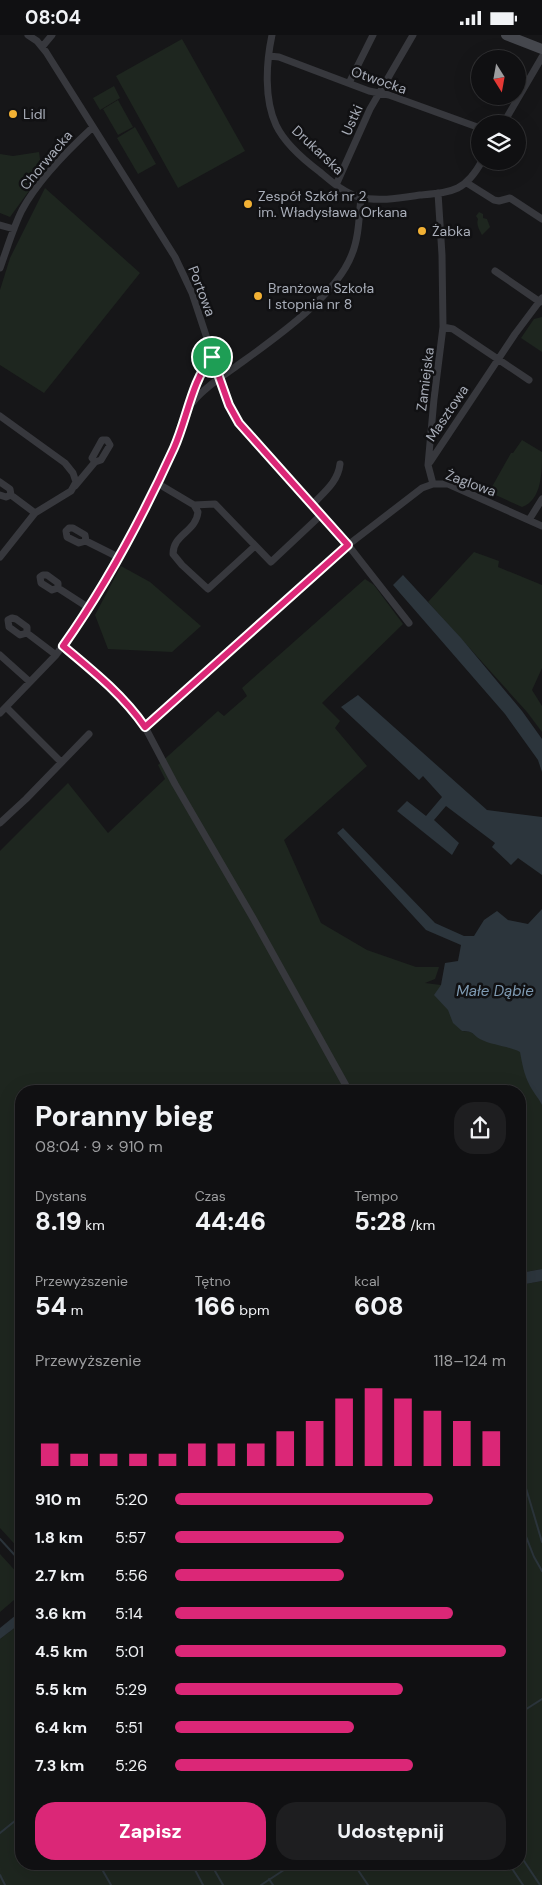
<!DOCTYPE html>
<html lang="pl">
<head>
<meta charset="utf-8">
<style>
  body { margin:0; font-family:"DM Sans",sans-serif; background:#1e1e20; color:#f1f3f6; height:100vh; display:flex; flex-direction:column; font-size:19px; white-space:nowrap }
  * { box-sizing:border-box; margin:0 }
  p { font-size:16px; color:#9c9d9f }
  .icon { flex:none; width:28px; height:28px; fill:none; stroke:currentColor; stroke-width:2; stroke-linecap:round; stroke-linejoin:round }
  .map { position:relative; flex:1; overflow:hidden }
  .details { position:absolute; left:15px; top:1050px; width:511px; height:785px; display:flex; flex-direction:column; background:#101012; border-radius:20px; box-shadow:0 5px 20px #0002,0 0 0 1px #303032 }
  .details>* { flex:none }
  .needle { width:32px; rotate:169deg }
  .buttons { position:absolute; left:471px; top:15px; display:grid; gap:10px }
  .buttons a { display:grid; place-items:center; width:55px; height:55px; border-radius:50%; background:#101012; box-shadow:0 5px 20px #0002,0 0 0 1px #303032; font-size:25px }
  .pin { position:absolute; display:grid; place-items:center; width:42px; height:42px; color:#fff; margin:-21px; border:2px solid #fff; border-radius:50%; box-shadow:0 1px 5px #0007 }
  .round { display:grid; place-items:center; flex:none; width:52px; height:52px; border-radius:20px; background:#1e1e20 }
  .summary { display:flex; align-items:center; justify-content:space-between; height:85px; padding:0 20px }
  h1 { font-size:28px; font-weight:800; line-height:38px }
  .metrics { display:grid; grid-template-columns:repeat(3,1fr); gap:8px; height:85px; padding:5px 20px }
  .metrics div { display:grid; align-content:center }
  .metrics b { font-size:25px; font-weight:800 }
  .metrics small { font-size:14px; font-weight:400 }
  .metrics p { font-size:14px }
  .chart { height:140px; padding:10px 20px }
  .chart p { display:flex; justify-content:space-between }
  .chart svg { width:100%; height:90px; margin-top:5px; stroke:#db2777; stroke-width:6 }
  .button { display:flex; gap:10px; margin-top:auto; padding:10px 20px }
  .button a { flex:1; height:58px; border-radius:20px; background:#db2777; color:#fff; font-size:20px; font-weight:800; line-height:58px; text-align:center }
  .button a+a { background:#1e1e20; color:#f1f3f6 }
  ul { padding:0 20px; list-style:none; font-size:16px }
  li { display:grid; grid-template-columns:80px 60px 1fr; align-items:center; height:38px }
  li i { height:12px; border-radius:6px; background:#db2777 }
  .status { display:flex; justify-content:space-between; align-items:center; height:35px; padding:0 25px; background:#101012; direction:ltr }
  .status svg { height:14px; fill:currentColor }
  .map>svg:first-child { display:block }
  .green { fill:#1e261f }
  .water { fill:#2c353c }
  .lines { fill:none; stroke-linecap:round; stroke-linejoin:round }
  .stream { stroke:#2c353c; stroke-width:2 }
  .street { stroke:#37383d; stroke-width:7 }
  .secondary { stroke:#45474d; stroke-width:10 }
  .route-casing { stroke:#fff; stroke-width:10 }
  .route { stroke:#db2777; stroke-width:6 }
  .poi-dot { fill:#f2b134; stroke:#111113; stroke-width:2 }
  .labels { text-anchor:middle; stroke-width:5; stroke-linejoin:round; paint-order:stroke }
  .street-label { font-size:14px; fill:#a8adb8; stroke:#111113 }
  .poi-label { font-size:14px; fill:#a8adb8; stroke:#111113; text-anchor:start }
  .water-label { font-size:15px; font-style:italic; fill:#7f9bb3; stroke:#111113 }
</style>
</head>
<body>
<div class="status"><b>08:04</b><svg viewBox="0 0 49 12"><path d="M0 12V9h3v3zM5 12V6h3v6zM10 12V3h3v9zM15 12V0h3v12zM26 1h20v11H26zM47 4h2v5h-2z"/></svg></div>
<div class="map">
<svg width="542" height="1850" viewBox="0 0 542 1850">
  <rect width="100%" height="100%" fill="#161618"/>
  <path class="green" d="M182,4L245,116L178,153L116,41Z
    M114,51L120,63L100,75L93,63Z
    M118,65L133,92L118,100L103,74Z
    M135,92L156,129L138,139L117,103Z
    M39,117L42,138L10,182L0,178V119L13,121Z
    M45,153L140,238L44,358L0,330V255L10,223Z
    M479,177L483,179V183L487,184L490,192L482,200C479,194 476,190 478,184L476,181Z
    M542,282V317L521,303L534,284Z
    M522,405L542,417C542,437 542,465 522,472L489,457L511,418H513Z
    M474,517L499,526L498,532L542,550V633L532,655L542,671V697L527,677L428,567Z
    M121,531L150,547L201,591L172,617L108,614L95,580Z
    M365,544L374,550L403,589L322,668L340,686L335,693L367,731L284,805L321,888L367,915L416,932H439L435,944L425,948L441,950L462,996C472,996 475,999 482,1005L514,1001L542,1047V1234L520,1238V1056H21V1516L0,1493V816L68,748L108,798L165,744L158,730L218,676L224,681L247,661L242,653Z
    M542,1246V1850H0V1604L21,1588V1829H520V1250Z
    M0,1519L21,1542V1559L0,1577Z"/>
  <path class="water" d="M403,540L461,603L522,676L542,704V737L538,725L505,679L393,550Z
    M358,660L487,775L542,782V840L518,823L511,830L492,812L495,808L446,771L434,785L459,808L452,820L397,776L407,766L426,781L442,762L423,741L419,745L341,672Z
    M343,793L435,888L464,901H474L484,885L497,876L508,885L528,889L542,874V1070C538,1062 532,1056 529,1049C524,1039 522,1028 520,1017C508,1011 492,1010 482,1005C473,1001 475,996 462,996L453,988L448,975L434,960L441,950L445,928L458,926L461,910L426,895L337,798Z
    M542,1234V1246L520,1250V1238Z
    M21,1576V1588L0,1604V1593Z"/>
  <g class="lines">
    <path class="stream" d="M520,1433L542,1507
      M520,1486L534,1522L542,1536
      M0,1504L21,1527
      M520,1678L542,1664
      M0,1798L21,1781
      M520,1820L540,1850
      M99,1829L111,1850
      M192,1829L203,1850
      M211,1829L223,1850
      M354,1829L368,1850
      M509,1829L523,1850
      M0,1840L5,1850
      M269,1844L273,1850
      M261,1850L293,1829"/>
    <path class="street" d="M28,0L37,6L46,17L175,222L192,258L229,370L239,388L348,510L409,588
      M272,0C266,28 264,64 276,90C285,109 304,125 320,137C332,147 344,158 359,162C378,167 400,163 420,160C452,157 465,157 482,126
      M42,12L52,0
      M269,21L279,22L369,56L389,60L480,93
      M349,48L373,0
      M503,89L542,22
      M467,148L494,165L499,166L510,163L542,184
      M336,150L370,74L413,0
      M0,190L14,194
      M0,233C7,214 13,193 22,175C38,145 68,115 93,92
      M495,236L540,267
      M443,292L453,294L529,345
      M193,367C204,353 220,343 234,333C271,306 336,262 352,219C359,202 359,181 361,162
      M0,381L65,428L73,438L76,447L71,456L35,478L0,522
      M430,427L515,299L542,263
      M0,447L10,454L11,460L35,478
      M157,448L194,470L215,469L271,527L321,480
      M433,449L428,430L434,364L443,292L442,220L438,158
      M75,451L95,427L101,425L110,410L107,405H102L92,423L95,427
      M0,460L6,462L11,460
      M194,470L198,477C196,497 173,499 173,519L182,530L208,554L255,511
      M312,470C324,457 338,447 340,429
      M529,485L542,464
      M86,506L85,500L73,493H69L66,496L67,502L79,508L86,506L118,522
      M58,553L52,555L41,548L40,542L43,540H47L58,548V553L89,573
      M27,598L20,600L9,592L8,585L12,583L16,584L27,592V598L56,620
      M63,611L117,658L136,679L145,692L175,749L253,883L349,1056
      M0,620L30,647
      M6,672L61,727
      M0,678L56,620L89,573L138,487L167,428L175,411L200,340L206,329L213,322
      M145,692L348,510L422,453L433,449H448L542,491
      M0,788L26,764L89,699"/>
    <path class="secondary" d="M506,0L542,14"/>
  </g>
  <g class="lines">
    <g class="route-casing">
      <path id="route" d="M212,322L229,370L239,388L348,510L145,692C123,660 93,636 63,611C107,549 143,481 174,413C187,384 192,345 212,322Z"/>
    </g>
    <use href="#route" class="route"/>
  </g>
  <g class="poi-dot">
    <circle cx="13" cy="79" r="5"/>
    <circle cx="248" cy="169" r="5"/>
    <circle cx="422" cy="196" r="5"/>
    <circle cx="258" cy="261" r="5"/>
  </g>
  <g class="labels">
    <g class="street-label">
      <text transform="translate(379 45) rotate(19)" y="5">Otwocka</text>
      <text transform="translate(352 85) rotate(-66)" y="5">Ustki</text>
      <text transform="translate(318 115) rotate(43)" y="5">Drukarska</text>
      <text transform="translate(46 125) rotate(-50)" y="5">Chorwacka</text>
      <text transform="translate(202 256) rotate(69)" y="5">Portowa</text>
      <text transform="translate(425 344) rotate(-83)" y="5">Zamiejska</text>
      <text transform="translate(447 378) rotate(-56)" y="5">Masztowa</text>
      <text transform="translate(471 448) rotate(20)" y="5">Żaglowa</text>
    </g>
    <g class="poi-label">
      <text x="23" y="84">Lidl</text>
      <text x="258" y="166">Zespół Szkół nr 2<tspan x="258" dy="16">im. Władysława Orkana</tspan></text>
      <text x="432" y="201">Żabka</text>
      <text x="268" y="258">Branżowa Szkoła<tspan x="268" dy="16">I stopnia nr 8</tspan></text>
    </g>
    <g class="water-label">
      <text x="495" y="961">Małe Dąbie</text>
    </g>
  </g>
</svg>
<div class="buttons">
<a><svg class="needle" viewBox="-14 -14 28 28"><path d="M0-13l5 13h-10z" fill="#e53935"/><path d="M0 13l5-13h-10z" fill="#9c9d9f"/></svg></a>
<a><svg class="icon" aria-label="layers" viewBox="0 0 24 24"><path d="M12 4l9 5-9 5-9-5zM3 14l9 5 9-5"/></svg></a>
</div>
<div class="pin" style="left:212px;top:322px;background:#1e9e55"><svg class="icon" aria-label="arrive" viewBox="0 0 24 24"><path d="M6 21V4h12l-3 4 3 4H6"/></svg></div>
<section class="details">
<div class="summary"><div><h1>Poranny bieg</h1><p>08:04 · 9 × 910 m</p></div><a class="round"><svg class="icon" aria-label="share" viewBox="0 0 24 24"><path d="M12 15V3M7 8l5-5 5 5M5 13v7h14v-7"/></svg></a></div>
<div class="metrics">
<div><p>Dystans</p><b>8.19<small> km</small></b></div>
<div><p>Czas</p><b>44:46</b></div>
<div><p>Tempo</p><b>5:28<small> /km</small></b></div>
</div>
<div class="metrics">
<div><p>Przewyższenie</p><b>54<small> m</small></b></div>
<div><p>Tętno</p><b>166<small> bpm</small></b></div>
<div><p>kcal</p><b>608</b></div>
</div>
<div class="chart"><p><span>Przewyższenie</span>118–124 m</p>
<svg viewBox="0 0 160 44" preserveAspectRatio="none"><path d="M5 44V33M15 44V38M25 44V38M35 44V38M45 44V38M55 44V33M65 44V33M75 44V33M85 44V27M95 44V22M105 44V11M115 44V6M125 44V11M135 44V17M145 44V22M155 44V27"/></svg>
</div>
<ul>
<li><b>910 m</b>5:20<i style="width:78%"></i></li>
<li><b>1.8 km</b>5:57<i style="width:51%"></i></li>
<li><b>2.7 km</b>5:56<i style="width:51%"></i></li>
<li><b>3.6 km</b>5:14<i style="width:84%"></i></li>
<li><b>4.5 km</b>5:01<i style="width:100%"></i></li>
<li><b>5.5 km</b>5:29<i style="width:69%"></i></li>
<li><b>6.4 km</b>5:51<i style="width:54%"></i></li>
<li><b>7.3 km</b>5:26<i style="width:72%"></i></li>
</ul>
<div class="button"><a>Zapisz</a><a>Udostępnij</a></div>
</section>
</div>
</body>
</html>
